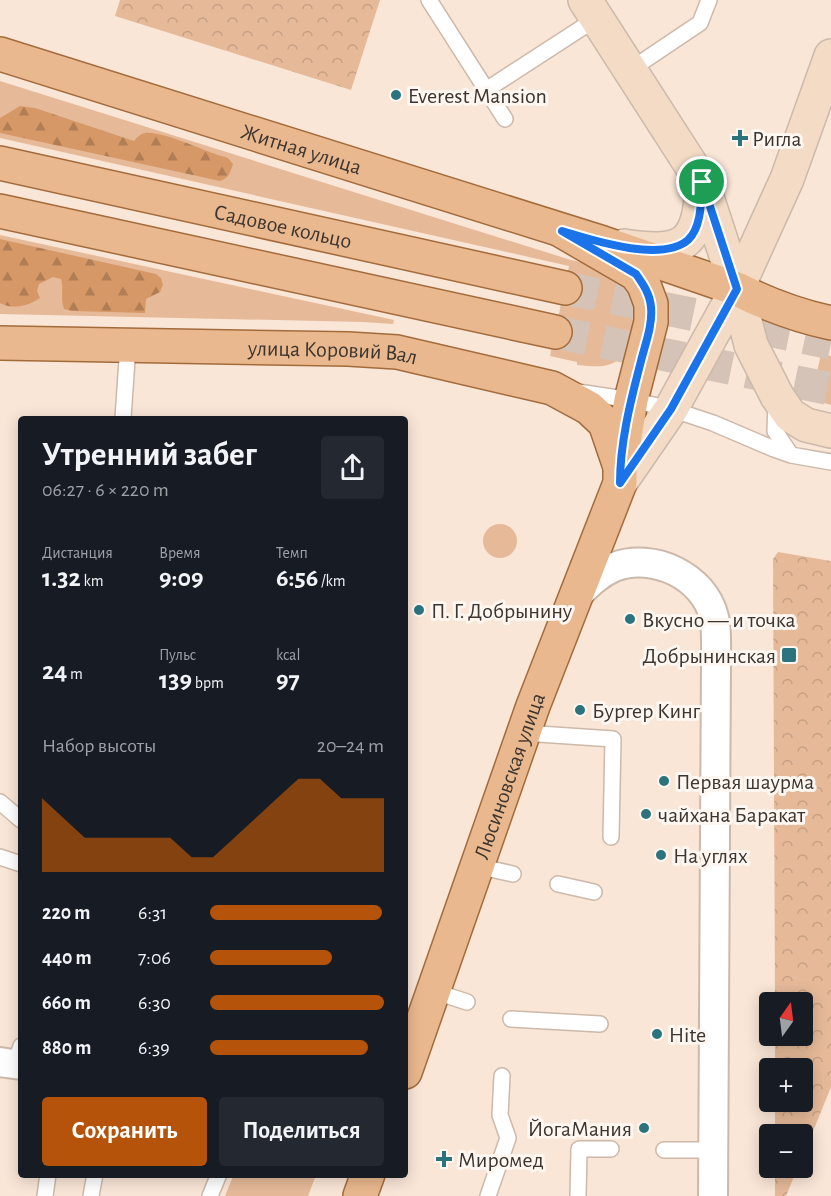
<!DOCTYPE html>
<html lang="ru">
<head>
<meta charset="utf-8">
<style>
  body { margin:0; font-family:"Alegreya Sans",sans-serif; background:#242831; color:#f1f3f6; height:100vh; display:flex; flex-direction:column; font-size:22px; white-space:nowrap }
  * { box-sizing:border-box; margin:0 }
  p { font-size:20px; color:#9ea1a6 }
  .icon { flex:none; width:33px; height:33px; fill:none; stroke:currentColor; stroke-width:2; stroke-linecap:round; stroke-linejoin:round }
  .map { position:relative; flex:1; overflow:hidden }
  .side { position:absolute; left:18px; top:416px; width:390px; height:762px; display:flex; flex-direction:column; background:#171b24; border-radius:6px; box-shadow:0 3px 15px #0003 }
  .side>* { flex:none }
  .needle { width:39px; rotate:14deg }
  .fabs { position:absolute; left:759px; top:992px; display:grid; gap:12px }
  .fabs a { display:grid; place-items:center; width:54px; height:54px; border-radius:6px; background:#171b24; box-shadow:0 3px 15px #0003; font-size:30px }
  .pin { position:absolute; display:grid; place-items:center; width:51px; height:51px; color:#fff; margin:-26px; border:3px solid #fff; border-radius:50%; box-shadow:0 2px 6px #0007 }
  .round { display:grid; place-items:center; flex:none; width:63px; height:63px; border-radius:6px; background:#242831 }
  .summary { display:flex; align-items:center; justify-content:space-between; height:102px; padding:0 24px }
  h1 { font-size:33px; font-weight:700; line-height:45px }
  .figures { display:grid; grid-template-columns:repeat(3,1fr); gap:9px; height:102px; padding:6px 24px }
  .figures div { display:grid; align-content:center }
  .figures b { font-size:26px; font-weight:700 }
  .figures small { font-size:16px; font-weight:400 }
  .figures p { font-size:16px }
  .chart { height:168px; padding:12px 24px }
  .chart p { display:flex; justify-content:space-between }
  .chart svg { width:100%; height:108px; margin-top:6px; fill:#b45309; opacity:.7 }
  .button { display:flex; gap:12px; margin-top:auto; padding:12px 24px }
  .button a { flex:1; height:69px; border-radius:6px; background:#b45309; color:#fff; font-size:24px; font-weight:700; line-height:69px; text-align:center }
  .button a+a { background:#242831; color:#f1f3f6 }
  ul { padding:0 24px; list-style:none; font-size:20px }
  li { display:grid; grid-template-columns:96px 72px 1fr; align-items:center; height:45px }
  li i { height:15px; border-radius:8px; background:#b45309 }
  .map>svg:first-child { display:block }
  .grass { fill:#e6ba99 }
  .forest { fill:url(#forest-firs) }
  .park { fill:url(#park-crowns) }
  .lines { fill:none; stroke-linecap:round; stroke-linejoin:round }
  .primary-tunnel { stroke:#d4c3b6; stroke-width:33; stroke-dasharray:33 16; stroke-linecap:butt }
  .lane-casing { stroke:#ccb9aa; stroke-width:18 }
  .street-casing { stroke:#ccb9aa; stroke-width:32 }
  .secondary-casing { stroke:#ccb9aa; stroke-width:36 }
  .primary-casing { stroke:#a36b3c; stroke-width:36 }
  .lane { stroke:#fff; stroke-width:15 }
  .street { stroke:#fff; stroke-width:28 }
  .secondary { stroke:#f4dbc6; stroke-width:33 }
  .primary { stroke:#e9b88e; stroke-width:33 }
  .route-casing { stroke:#fff; stroke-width:12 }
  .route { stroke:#1a73e8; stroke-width:8 }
  .poi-dot { fill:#2b737d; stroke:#fef6f0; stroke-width:2 }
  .labels { text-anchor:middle; stroke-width:6; stroke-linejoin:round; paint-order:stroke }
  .poi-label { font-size:22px; fill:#3d3530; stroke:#fef6f0; text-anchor:start }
  .street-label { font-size:22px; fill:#3d3530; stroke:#fef6f0 }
</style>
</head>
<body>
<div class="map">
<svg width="831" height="1196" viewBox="0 0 831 1196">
  <defs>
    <pattern id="forest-firs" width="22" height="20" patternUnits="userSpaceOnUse" patternTransform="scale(1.5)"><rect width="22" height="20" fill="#d79867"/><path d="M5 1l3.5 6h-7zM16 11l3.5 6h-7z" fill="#b07d55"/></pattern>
    <pattern id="park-crowns" width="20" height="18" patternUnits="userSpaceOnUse" patternTransform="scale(1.5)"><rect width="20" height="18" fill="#e6ba99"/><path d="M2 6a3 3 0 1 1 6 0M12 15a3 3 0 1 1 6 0" fill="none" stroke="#c6a084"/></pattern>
  </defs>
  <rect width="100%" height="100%" fill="#fae6d7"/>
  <path class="grass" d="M0,81L571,260L598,266L641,296L630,352C608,369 603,367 577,365V362L550,356L569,266L0,138Z
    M0,235L394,320L393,324L363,322L0,314Z
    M821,354L831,356V405L814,400L812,395Z
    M483 541a17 17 0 1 1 34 0a17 17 0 1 1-34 0Z
    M234,1174H316V1175L308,1196H225Z"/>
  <path class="forest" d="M20,106L35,108L134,141C137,137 140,134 145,133C165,131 207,153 228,158L233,164C230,173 229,178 220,181L0,133V118Z
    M0,239L156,274L161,278L163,285L160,292L146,299L145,313L72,311L64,309C60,298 64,289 61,279L53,277L39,284L37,291L40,298C29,306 12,310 0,303Z"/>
  <path class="park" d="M120,0H380L351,90L115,16Z
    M778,552L831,561V1087L803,1156L802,1134H775V1101H802V1068H775V1035H802V1002H775L773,559Z
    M775,1167H798L786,1196H775Z"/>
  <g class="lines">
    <path class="primary-tunnel" d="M565,288L831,343
      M555,332L831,389"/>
    <g class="lane-casing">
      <path id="lane" d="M429,0L505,119
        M630,70L700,23L709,0
        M486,90L597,18
        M578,392L631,400L671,409L713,423L774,449L791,455L831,462
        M776,402L775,431L791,455
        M123,418L128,345
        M524,733L613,739L611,837
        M0,802L21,820
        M0,857L21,864
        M477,866L513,874
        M558,884L594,892
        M433,991L467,1002
        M511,1019L600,1024
        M15,1064L21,1046
        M664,1150H713
        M45,1196L48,1174
        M91,1196L95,1174
        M210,1196L219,1174
        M488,1196L508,1138L500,1115L502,1076
        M578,1196L579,1149H611"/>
    </g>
    <g class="street-casing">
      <path id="street" d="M575,598C587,585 598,574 614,567C653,552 704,576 714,617C717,631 716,645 716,659L713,1196
        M0,1062L21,1065"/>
    </g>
    <g class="secondary-casing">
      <path id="secondary" d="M585,0L702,182L737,289L751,345L777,396L790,415L806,425L831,431
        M624,246C681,255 699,247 702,187
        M620,483L671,409L737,289L787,179L831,56"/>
    </g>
    <g class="primary-casing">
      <g id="primary">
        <path id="s1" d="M0,54L603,243L737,289C766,304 799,316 831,323"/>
        <path id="s2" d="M0,163L565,288"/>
        <path d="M0,211L555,332"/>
        <path id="s3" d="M0,343L348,349L397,352L552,388L589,408L605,423L619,464"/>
        <path id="s4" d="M405,1072L533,706L620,483V466L631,400L651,322V304L644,285L636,274L562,231"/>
        <path d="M360,1196L368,1174"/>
      </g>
    </g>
    <use href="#lane" class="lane"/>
    <use href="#street" class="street"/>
    <use href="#secondary" class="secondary"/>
    <use href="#primary" class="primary"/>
  </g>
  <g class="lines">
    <g class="route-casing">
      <path id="route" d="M702,182L737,289L671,409L620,483C620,444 630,403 640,365C644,347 653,326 651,307C650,294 643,284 636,274L562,231C592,240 661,263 688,240C702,227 701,200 702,182Z"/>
    </g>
    <use href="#route" class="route"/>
  </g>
  <g class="poi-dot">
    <circle cx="396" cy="95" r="6"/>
    <path d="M737 129h6v6h6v6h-6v6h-6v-6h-6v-6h6z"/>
    <circle cx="419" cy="610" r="6"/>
    <circle cx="630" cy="619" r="6"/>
    <rect x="781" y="647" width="16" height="16" rx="3"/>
    <circle cx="580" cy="710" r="6"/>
    <circle cx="664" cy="781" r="6"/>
    <circle cx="646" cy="814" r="6"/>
    <circle cx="661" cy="855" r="6"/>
    <circle cx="657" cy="1034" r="6"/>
    <circle cx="644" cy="1128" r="6"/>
    <path d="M441 1150h6v6h6v6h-6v6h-6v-6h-6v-6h6z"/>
  </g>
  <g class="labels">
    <g class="poi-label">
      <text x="408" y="103">Everest Mansion</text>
      <text x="752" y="146">Ригла</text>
      <text x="431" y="618">П. Г. Добрынину</text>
      <text x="642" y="627">Вкусно — и точка</text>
      <text x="776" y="663" text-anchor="end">Добрынинская</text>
      <text x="592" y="718">Бургер Кинг</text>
      <text x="676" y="789">Первая шаурма</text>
      <text x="658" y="822">чайхана Баракат</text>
      <text x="673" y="863">На углях</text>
      <text x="669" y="1042">Hite</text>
      <text x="632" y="1136" text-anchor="end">ЙогаМания</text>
      <text x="458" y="1167">Миромед</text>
    </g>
    <g class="street-label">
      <text dy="8" stroke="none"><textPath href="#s1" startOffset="316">Житная улица</textPath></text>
      <text dy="8" stroke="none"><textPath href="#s2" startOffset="290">Садовое кольцо</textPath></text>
      <text dy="8" stroke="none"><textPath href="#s3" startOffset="333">улица Коровий Вал</textPath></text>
      <text dy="8" stroke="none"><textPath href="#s4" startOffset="314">Люсиновская улица</textPath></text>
    </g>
  </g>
</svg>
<div class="fabs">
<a><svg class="needle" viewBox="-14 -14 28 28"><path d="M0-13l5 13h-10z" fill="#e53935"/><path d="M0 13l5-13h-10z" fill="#9ea1a6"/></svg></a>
<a>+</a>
<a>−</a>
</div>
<div class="pin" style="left:702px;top:182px;background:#1e9e55"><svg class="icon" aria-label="arrive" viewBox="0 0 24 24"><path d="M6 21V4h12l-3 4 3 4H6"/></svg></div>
<section class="side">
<div class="summary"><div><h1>Утренний забег</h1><p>06:27 · 6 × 220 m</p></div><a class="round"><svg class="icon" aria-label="share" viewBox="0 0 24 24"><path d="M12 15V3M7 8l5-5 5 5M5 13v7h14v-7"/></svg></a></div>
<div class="figures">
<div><p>Дистанция</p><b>1.32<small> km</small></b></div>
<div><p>Время</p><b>9:09</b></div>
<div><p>Темп</p><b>6:56<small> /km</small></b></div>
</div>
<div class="figures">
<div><b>24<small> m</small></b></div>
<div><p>Пульс</p><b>139<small> bpm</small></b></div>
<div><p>kcal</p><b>97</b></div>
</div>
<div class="chart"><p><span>Набор высоты</span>20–24 m</p>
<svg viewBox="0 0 160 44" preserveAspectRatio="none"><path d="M0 44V14L10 22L20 30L30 30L40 30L50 30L60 30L70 38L80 38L90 30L100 22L110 14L120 6L130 6L140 14L150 14L160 14V44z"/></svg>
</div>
<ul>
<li><b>220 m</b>6:31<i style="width:99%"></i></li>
<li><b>440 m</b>7:06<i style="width:70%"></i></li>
<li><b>660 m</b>6:30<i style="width:100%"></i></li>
<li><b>880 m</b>6:39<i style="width:91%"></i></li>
</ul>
<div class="button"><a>Сохранить</a><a>Поделиться</a></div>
</section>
</div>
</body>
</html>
